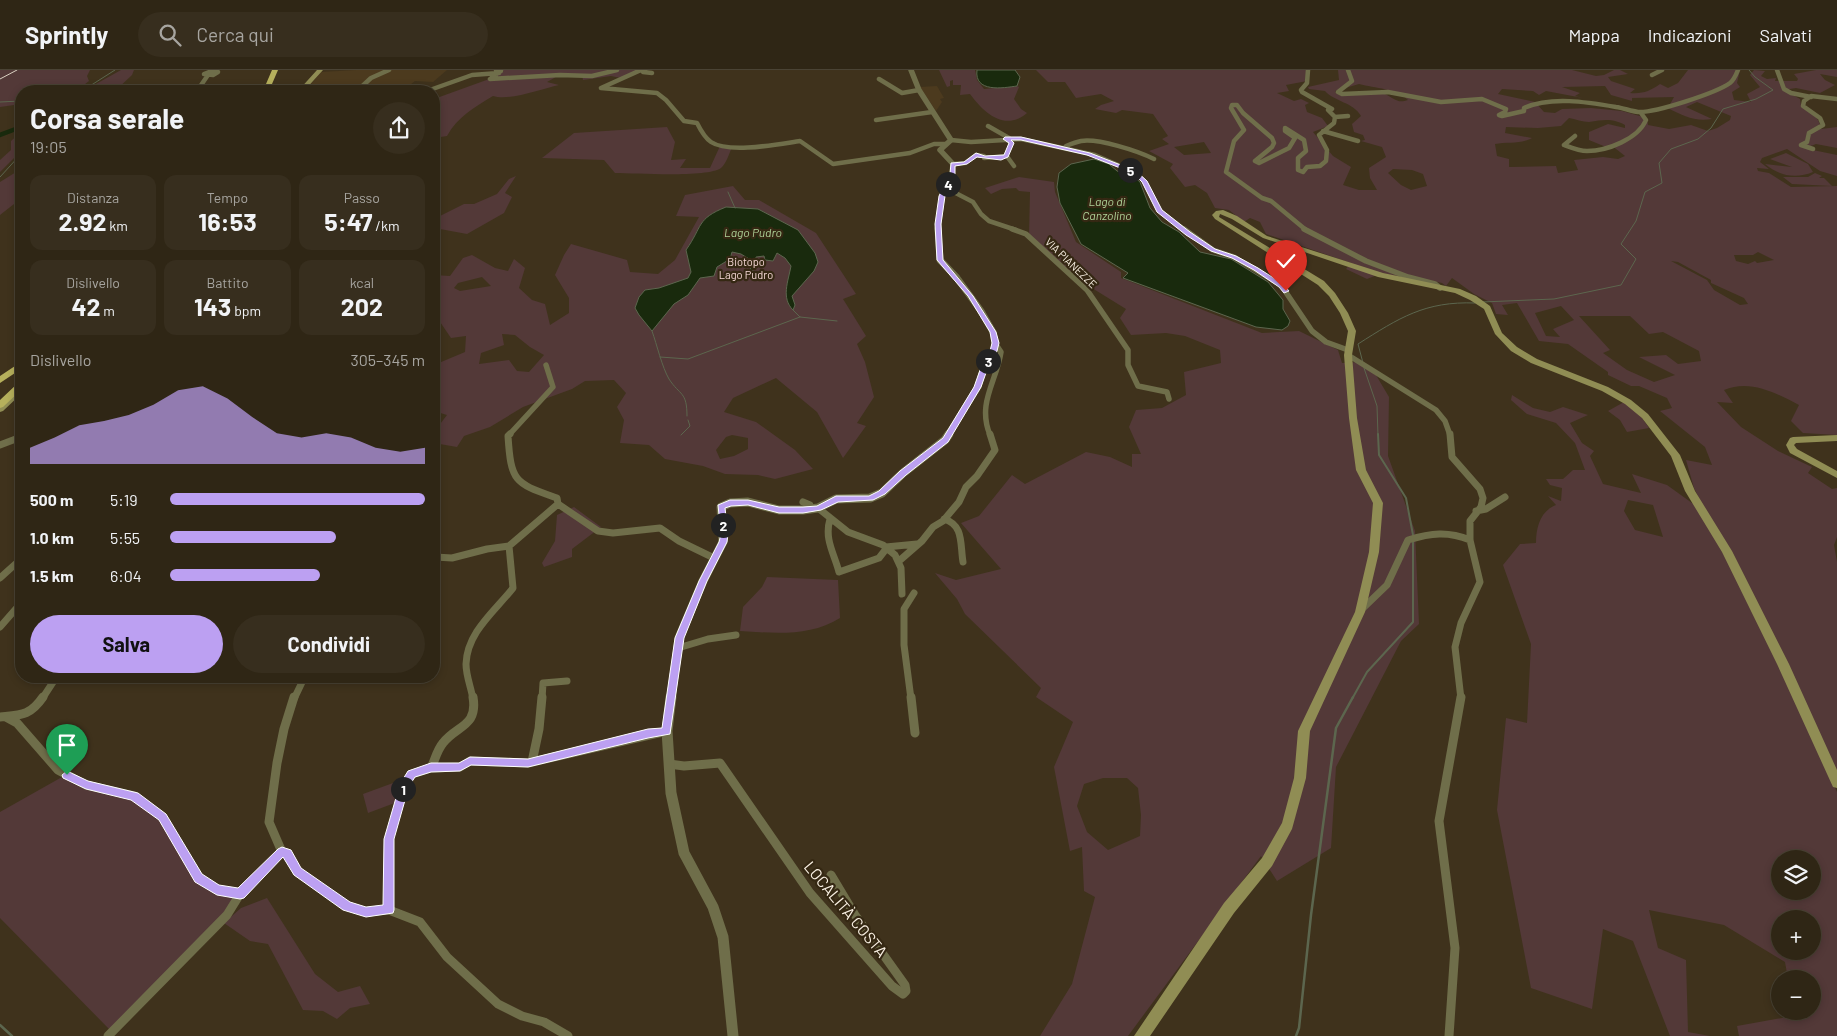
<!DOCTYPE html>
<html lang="it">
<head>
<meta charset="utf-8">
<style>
  body { margin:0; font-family:Barlow,sans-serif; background:#372e1e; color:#f1f3f6; height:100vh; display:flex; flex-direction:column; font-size:19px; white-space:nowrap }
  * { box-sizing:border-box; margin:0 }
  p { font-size:16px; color:#a7a5a0 }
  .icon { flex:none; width:28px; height:28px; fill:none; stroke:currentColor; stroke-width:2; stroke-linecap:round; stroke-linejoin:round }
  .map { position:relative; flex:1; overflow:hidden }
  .side { position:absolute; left:15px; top:15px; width:425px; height:598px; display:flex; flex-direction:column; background:#2f2615; border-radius:20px; box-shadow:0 2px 8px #0003,0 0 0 1px #4a4334 }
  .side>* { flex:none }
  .controls { position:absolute; left:1771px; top:780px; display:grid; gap:10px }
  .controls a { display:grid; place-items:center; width:50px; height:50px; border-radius:50%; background:#2f2615; box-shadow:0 2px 8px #0003,0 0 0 1px #4a4334; font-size:25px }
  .pin { position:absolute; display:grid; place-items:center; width:42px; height:42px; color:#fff; margin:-51px -21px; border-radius:50% 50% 50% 0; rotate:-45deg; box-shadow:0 0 5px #0007 }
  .pin .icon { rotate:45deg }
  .km { position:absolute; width:25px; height:25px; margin:-12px; border-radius:50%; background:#222; color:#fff; font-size:14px; line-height:25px; text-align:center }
  .round { display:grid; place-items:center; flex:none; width:52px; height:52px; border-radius:26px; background:#372e1e }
  .summary { display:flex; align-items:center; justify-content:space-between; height:85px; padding:0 15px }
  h1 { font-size:28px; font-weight:700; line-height:38px }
  .figures { display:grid; grid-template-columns:repeat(3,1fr); gap:8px; height:85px; padding:5px 15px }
  .figures div { display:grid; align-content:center; border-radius:12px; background:#372e1e; text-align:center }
  .figures b { font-size:25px; font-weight:700 }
  .figures small { font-size:14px; font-weight:400 }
  .figures p { font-size:14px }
  .chart { height:140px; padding:10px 15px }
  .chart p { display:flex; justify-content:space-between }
  .chart svg { width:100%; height:90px; margin-top:5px; fill:#bca0f2; opacity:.7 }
  .primary-button { display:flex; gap:10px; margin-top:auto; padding:10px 15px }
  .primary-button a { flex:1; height:58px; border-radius:30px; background:#bca0f2; color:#111; font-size:20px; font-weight:700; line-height:58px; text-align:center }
  .primary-button a+a { background:#372e1e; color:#f1f3f6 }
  ul { padding:0 15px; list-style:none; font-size:16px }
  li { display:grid; grid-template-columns:80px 60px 1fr; align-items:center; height:38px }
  li i { height:12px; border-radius:6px; background:#bca0f2 }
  header { display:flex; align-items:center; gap:30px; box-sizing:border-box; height:70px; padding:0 25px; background:#2f2615; border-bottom:1px solid #4a4334 }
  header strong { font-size:24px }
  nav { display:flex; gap:28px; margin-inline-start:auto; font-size:18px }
  .search { width:350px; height:45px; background:#372e1e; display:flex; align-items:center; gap:12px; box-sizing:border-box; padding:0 18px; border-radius:28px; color:#a7a5a0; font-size:19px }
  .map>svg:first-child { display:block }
  .built { fill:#4c3a1e }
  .green { fill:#533938; fill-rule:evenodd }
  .water { fill:#192a0d; stroke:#5c664e }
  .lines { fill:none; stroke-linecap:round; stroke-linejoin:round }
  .stream-far2 { stroke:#5c664e; stroke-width:1 }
  .stream-far1 { stroke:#5c664e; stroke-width:2 }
  .stream { stroke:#5c664e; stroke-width:2.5 }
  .canal { stroke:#192a0d; stroke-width:4.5 }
  .minor-far3 { stroke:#6f6e4a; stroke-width:4.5 }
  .minor-far2 { stroke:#6f6e4a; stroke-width:5.5 }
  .minor-far1 { stroke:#6f6e4a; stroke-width:7 }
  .minor { stroke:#6f6e4a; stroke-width:9 }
  .tertiary-far3 { stroke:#6f6e4a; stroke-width:5.5 }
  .tertiary-far2 { stroke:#6f6e4a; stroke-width:7 }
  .tertiary-far1 { stroke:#6f6e4a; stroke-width:9 }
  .tertiary { stroke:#6f6e4a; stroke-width:11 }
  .secondary { fill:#908d54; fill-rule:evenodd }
  .trunk { fill:#b6b05c; fill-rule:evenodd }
  .rail { stroke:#dad1c2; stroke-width:1 }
  .route { fill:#bca0f2; stroke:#fff }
  .labels { text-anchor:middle; stroke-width:4.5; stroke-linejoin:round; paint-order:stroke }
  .far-park-label { font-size:11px; fill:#f6d8d6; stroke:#352813 }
  .far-street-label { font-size:11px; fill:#faf1e4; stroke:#352813 }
  .far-water-label { font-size:12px; font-style:italic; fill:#aed198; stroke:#352813 }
  .near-street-label { font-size:16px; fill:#faf1e4; stroke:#352813 }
</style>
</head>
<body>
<header>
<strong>Sprintly</strong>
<div class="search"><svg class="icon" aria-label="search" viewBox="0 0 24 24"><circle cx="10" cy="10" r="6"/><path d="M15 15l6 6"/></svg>Cerca qui</div>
<nav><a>Mappa</a><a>Indicazioni</a><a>Salvati</a></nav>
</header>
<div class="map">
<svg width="1837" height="966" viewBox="0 0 1837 966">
  <rect width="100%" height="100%" fill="#3f321c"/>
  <path class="built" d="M356,0H447L433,12L415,11L402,21H305L321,2Z
    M937,16L944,28L940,29L942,32L936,41L920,17Z"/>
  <path class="green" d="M0,0H90L87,6L89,11L76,21H21V34L0,37Z
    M121,0H134L132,5L115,21L87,19Z
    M490,0H640L621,8L611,6L583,10L582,5L563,3L547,12L559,15C541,19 510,31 493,26C475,37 457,47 447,66L434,68V29L492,8L504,1Z
    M939,0H975L977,10L984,19L1017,16L1019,17L1014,29L1021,39L1027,43C1005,62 984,43 970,24L960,25L961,15H953V10L950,11V16L947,17Z
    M1036,0H1310L1307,11L1286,15L1289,21L1277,23L1294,31L1301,29L1309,33L1305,35L1307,42L1322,48L1328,56L1313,62L1333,86L1351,97L1343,115L1359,120H1377L1370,108L1369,98L1386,87L1382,77L1361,71L1365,70L1363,65L1354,62L1352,54L1361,46C1353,32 1335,32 1325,21L1309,19L1308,17L1339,10L1338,0H1572L1596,6L1604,5L1614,0H1620L1628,4L1608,7L1611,11L1635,19L1630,23C1643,24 1650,21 1660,14L1668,18L1678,13L1688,0H1740L1737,13L1740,17L1732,22L1734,30L1751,32L1747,24L1760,17L1750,5L1754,0L1765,1L1761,6L1767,9L1776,8L1775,11H1797L1798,9L1794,4L1816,0H1837V7L1820,4L1825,10L1835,15L1820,23L1796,18L1784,20L1800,29L1801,36C1811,42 1819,46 1821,59L1837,57V78L1816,74L1808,77V79L1837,85V106L1820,101L1787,79L1762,88L1760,92L1769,99L1757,98L1758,101L1769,103L1791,117L1837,116V365L1803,363L1791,351L1799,335C1776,323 1750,309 1724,320L1733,333L1717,332L1741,357L1778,381L1812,397L1808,403L1832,419L1837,418V467L1834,475L1837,492V703L1694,418L1686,390L1712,395L1705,377L1660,341L1672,338L1667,328L1639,316H1631L1608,305V302L1568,274L1539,271L1517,233L1502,235L1508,245L1496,244L1492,233L1474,224L1452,208L1446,216L1442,213L1423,209L1417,211L1382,203L1367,209L1346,199L1351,193L1266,164L1260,152L1250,148L1244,152L1229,140L1215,138L1207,123L1195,115L1185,117L1170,98L1173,94L1149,81L1169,74L1162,69L1168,66L1153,44L1122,40L1116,43L1095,39L1101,35L1114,31L1101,24L1076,28L1065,12H1048ZM1359,14C1375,18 1397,19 1408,30C1397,34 1394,28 1385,24C1378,22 1348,25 1337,24L1335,21ZM1605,16L1611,25L1632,31V28L1674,27L1668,38C1683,46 1695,52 1712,49L1686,37L1697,32L1731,46L1730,50L1717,58L1708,61L1691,55L1669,59L1648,55L1647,48L1622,41L1591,38L1562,39L1555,43L1544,42L1535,32L1498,24L1502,19L1533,21L1539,25L1546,21L1583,28L1575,26L1580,23L1562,17ZM1569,48C1575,49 1583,52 1589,52C1604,50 1611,48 1625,55V58L1608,54L1589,62V70L1606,77L1611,75L1625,86L1618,89L1603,87L1574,90L1578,100L1558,103L1556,96L1509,97V89L1497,86L1495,74C1507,72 1522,74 1532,68L1505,63L1506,57L1538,58L1561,56ZM1204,72L1211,83L1184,85L1174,77ZM1393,99L1412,100L1423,104L1427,116L1411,120L1401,115L1388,103ZM1758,182L1774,190L1757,193L1755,191L1748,194L1736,191L1734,185H1753ZM1671,191L1678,192L1711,210V213L1744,228L1748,234L1740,235L1714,220L1707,210ZM1561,236L1574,250L1553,259L1560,267L1546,266L1535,243ZM1579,246H1630L1649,264L1663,262L1699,281L1701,291L1678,294L1666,285L1639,287L1675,305L1654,312L1627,300L1603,283L1610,280Z
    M667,57L675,72L671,90L686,89L680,98H710L720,76L732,77C729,84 726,94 721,98C707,108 636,103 615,103L604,90L542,88L574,63Z
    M21,62V81L0,102V90L11,80V71Z
    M1786,83L1808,94L1813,102C1796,109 1779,106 1765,94L1792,97L1770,89Z
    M21,99V124L14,134L0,145V112Z
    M1815,103L1822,106L1819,108H1824L1832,116L1792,114L1783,107H1808Z
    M516,106L505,123L512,127L504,143L467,164L440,159L434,162V149L464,134H474L497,124L509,109Z
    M1019,107L1054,112L1055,122L1076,172L1121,202V208L1262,263L1299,261L1338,280L1342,293L1358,292L1376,305L1389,327L1388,386L1415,461L1419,554L1401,571L1336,697L1331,778L1277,811L1261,786L1128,966H1040L1072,914L1095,827L1084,821L1082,777L1070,781L1054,697L1073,652L1036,627L1041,618L965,544L957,529L935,503L956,510L1001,499L961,453L979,446L1012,405L1025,414L1086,382L1110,387L1132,397V384H1141L1129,357L1136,340L1162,338L1186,325L1184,302L1221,293L1220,280L1185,266L1166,263L1131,265L1120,248L1126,239L1079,210L1029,166L1030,122L1019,121L1016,118L1002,119L991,124L985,118ZM1103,708H1127L1138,718L1141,745L1140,766L1108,780L1087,762L1077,736L1084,714Z
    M733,116L745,130H759L816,163L856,224L843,229L866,266L857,274L865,292L874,327L857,353L866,356L843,388L817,342L776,308L733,328L724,342L756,352L795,380L813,399L775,409L758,405L725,404L703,396L665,389L649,375L620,373L624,350L617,337L626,323L614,310L585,311L572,319L523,337L490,357L464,366L457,377L434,373V362L447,345L434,341V295L465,282L466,266L451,268L434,243V205L450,206L463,188L472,185L495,198L508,201L514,189L525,198L519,218L532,230L545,234L550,255L569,243V228L555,205L564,185L571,174L627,190L630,202L658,204L675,190L699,147L676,146L685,125ZM482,207L491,216L460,221L454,218L458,213ZM502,264L515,265L530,277L544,285L529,302L517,301L509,290L479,294L481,283L504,275ZM732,365L748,368V379L734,386L720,389L716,380L726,367Z
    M1512,325L1533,338L1550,342L1563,337L1588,345L1570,353L1582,373L1594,381L1590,386L1603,414L1641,423L1632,404L1667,415L1692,433L1695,434L1723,480L1779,594L1837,722V966H1739L1737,956L1793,946V941H1812V909H1788L1785,892L1724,855L1649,840L1658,878L1686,890L1688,962L1710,966H1670L1633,871L1603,859L1592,939L1531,918L1497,740L1506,648L1527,653L1531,574L1503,495L1520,474L1536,473C1536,458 1540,441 1556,435L1548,426L1561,431L1562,418L1550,415L1546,409H1563L1573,400H1585L1575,373L1556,353L1527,344L1511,330ZM1628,430L1653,435L1663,467L1635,460L1624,441ZM1780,789H1812V821H1780ZM1780,849H1812V881H1780Z
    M1624,332L1640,345L1649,358L1627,362L1620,350L1608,341Z
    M574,437L601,457L572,479V487L544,497L542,493L555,471L557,445Z
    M767,507L838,510L840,548C810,567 774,563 740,561L743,537L762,517Z
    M62,707L132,728L160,749L191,800L196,813L216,821L238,825L226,845L110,960L0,848V742Z
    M404,709L400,731L368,743L363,724Z
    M267,828L315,904L338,922L360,916L370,934L350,938L337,949L323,941L303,940L268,874L250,871L224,853L241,838Z"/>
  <path class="water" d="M977,0H1015L1020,7L1017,16C1003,18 974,23 977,0Z
    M1094,89L1109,94L1117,101L1133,106L1140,112L1150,138L1162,152L1179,162L1200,182L1231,189L1268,212L1283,230V239L1290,251L1288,256L1282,260L1256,257L1123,208L1128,203L1081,174L1060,133L1057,117L1059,103L1071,94Z
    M726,137L758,139L798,160L815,183L818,192L814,201L792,226L795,235L793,240C781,228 788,212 791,196L785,188L777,183L773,191L765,190L764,186L756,187L755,199L751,201L749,189L741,184L732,182L730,189L717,197L714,206L700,208L688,225L674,234L652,261L639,245L635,238L639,227L645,220L659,218L688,208L691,202L686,180C703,156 696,149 726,137Z"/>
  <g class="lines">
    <path class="stream-far2" d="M82,21L115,0
      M0,32L21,31
      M0,107L21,84
      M728,122L735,138
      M1482,232L1554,229L1621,215L1636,189L1621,174L1636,151L1645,122L1662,113L1659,93L1671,79L1698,69L1711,58L1723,39L1756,29L1773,20L1755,7L1749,0
      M793,240L800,247L837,251
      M652,261C657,275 662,297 669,309C680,326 687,321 687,346
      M660,287L688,289L800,247
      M1363,293L1358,274C1399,248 1425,231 1475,233
      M1364,298L1377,336L1378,365
      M681,365L690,356L688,350"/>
    <path class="stream-far1" d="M1378,364L1379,385L1406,428L1413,465
      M1352,629L1367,602L1413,552V470"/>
    <path class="stream" d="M0,955L12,966
      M1296,966L1299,958L1311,845L1336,658L1353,627"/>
    <path class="canal" d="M0,65L21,57"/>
    <path class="minor-far3" d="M496,0L501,1L490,9L560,5L592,6L617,0
      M641,0L601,18L657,23L666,30L684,51L697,53C700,59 705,68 711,72C729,84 779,74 800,71L833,94L910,83L934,74H946
      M645,0L643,2L652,3
      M1308,0L1307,13L1301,20L1302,22L1332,39L1328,40L1335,47L1348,46
      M1348,0L1352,11L1338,22L1342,24L1388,22L1441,32L1482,29L1506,39L1505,42L1499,45L1502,46L1524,41V38C1551,26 1587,32 1616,37C1623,38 1631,41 1638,42C1655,43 1716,23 1730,13C1734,10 1736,5 1738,0
      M1777,0L1784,19L1791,23L1811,27
      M212,1L218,2L213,5L204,4Z
      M1652,5L1662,0
      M879,9L902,23L919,20
      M197,21L208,5
      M357,21L371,8L389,0
      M427,21L472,5L499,3
      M876,50L932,42
      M988,56L1009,68
      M1323,61L1358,71
      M1575,66L1564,75C1572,78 1579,81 1587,81C1607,81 1638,69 1646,50L1641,43
      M1005,69L1012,73L1006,85L1014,96
      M951,70L971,72L1021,69L1095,85L1134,102L1144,111L1159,140L1185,160
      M1068,78L1066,76C1071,74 1076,72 1081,71C1098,68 1138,81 1154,89
      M1813,79L1801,75L1807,72L1809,63L1823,55L1820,48L1803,36L1804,31L1811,26L1837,29
      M953,94L965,93L976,85L984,86V88L1007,86
      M946,118L973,132L981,144L989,151L1016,160
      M1306,160L1271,131L1262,128L1226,102L1234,71L1244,60L1231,38L1232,35H1237L1243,43L1272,68L1274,73L1272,77L1255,91L1259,93L1289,78L1295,68L1285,61V58L1304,70L1306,81L1298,88V100L1303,102L1307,97L1320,96L1326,91L1327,80L1319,65L1334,53L1335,47"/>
    <path class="minor-far2" d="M1012,159L1026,164L1087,220L1128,280V295L1138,316L1167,322L1169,329
      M1184,159L1213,180L1234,187L1281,215L1312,261L1326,272L1348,280
      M1304,159L1366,191L1408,207L1435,214L1440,218
      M1348,285L1436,340L1445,351L1450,365
      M509,365L553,317L546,295
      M990,365C977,333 996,313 1001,282L995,273"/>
    <path class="minor-far1" d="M510,364L508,366C511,413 515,413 557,428L558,434L598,461L613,463L660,458L679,471L714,488
      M1450,364L1452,387L1480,419L1483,428L1481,437L1470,451V470L1480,512L1461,553L1455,577L1461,629
      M0,375L21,367
      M803,432L810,435L811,438
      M818,438L848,462L883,475L895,485L901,498L902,524
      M1476,441L1486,439L1505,427
      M830,449C824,469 834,483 839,502L879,488L886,479
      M944,449C964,455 960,474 963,492
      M886,477L917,474
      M434,483L435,487L452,488L487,479L509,476L558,434
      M899,491L922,471L933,457L943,451L959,432L966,417L977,406L995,380L990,364
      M0,508L21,489
      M1360,541L1387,515L1408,470C1431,463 1448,461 1470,470
      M0,557L21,533
      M678,578L708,569L736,565
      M42,629L57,606
      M294,629L305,606
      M473,629C471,617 466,606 466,594C467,562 495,541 513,518L509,476
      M542,629L543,613L567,611
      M911,629L904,575V539L914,523"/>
    <path class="minor" d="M294,627L284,659L277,693L269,752L282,782L287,783L297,802L346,836L366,842L389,840L420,852L447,887L498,934L522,946L544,952L568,966
      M911,627L915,663
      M0,647C21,645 30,646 43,627
      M6,647L17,653L58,700L86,715L134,726L162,747L199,808L217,820L240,824
      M532,692L539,659L542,627
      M669,694L684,696L720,693L810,823L892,916L903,924L906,921L905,915L855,845L831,805
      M431,698C435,690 437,680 443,673C457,655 478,657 473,627
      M389,840V769L405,714L412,704L431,698L460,697L470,691L528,693L667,661
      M108,966L227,845L240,824L282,782
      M1449,966L1455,878L1439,751L1461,627"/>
    <path class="tertiary-far3" d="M911,0L919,20L951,70L940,80L953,94L952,103L942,128L938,160"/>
    <path class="tertiary-far2" d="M938,159L940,190L957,208L981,241L993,262L995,273L994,281L983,300L978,317L948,365"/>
    <path class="tertiary-far1" d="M671,629L679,568L703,511L723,472L721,437L730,433L748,432L779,440H803L818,438L836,429L870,428L882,423L903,403L945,370L949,364"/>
    <path class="tertiary" d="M671,627L667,661L671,723L684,783L713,837L723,867L733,966"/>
    <path class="secondary" d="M317,0H323L304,21H298Z
      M1223,140L1237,146L1267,166L1383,203L1460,219L1476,226L1490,236L1502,263L1517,277L1537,289L1608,317L1631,330L1648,344L1680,385L1695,421L1732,481L1789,594L1837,700V718L1833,717L1777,594L1722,482L1685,421L1671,386L1642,348L1625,334L1602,321L1531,293L1511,281L1495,264L1484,239L1470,230L1455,223L1378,207L1263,168L1232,149L1220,144L1219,147L1324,211L1335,223L1348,243L1356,261L1352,285L1357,348L1366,400L1383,433L1379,482L1365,542L1310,661L1306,708L1292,759L1272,796L1234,843L1150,966H1134L1224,833L1262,788L1282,753L1294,708L1298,661L1355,542L1369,482L1373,433L1356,400L1349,348L1344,285L1348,261L1340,243L1329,226L1318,215L1215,149L1212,145L1216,141Z
      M21,317V324L3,341L0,342V334L18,318Z
      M1837,365V371L1796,373L1794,375L1797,379L1837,401V408L1790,383L1786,375L1790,368L1793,367Z"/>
    <path class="trunk" d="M272,0H278L269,21H263Z
      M21,292V299L0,313V306Z
      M21,312V320L3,337L0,338V330L18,313Z"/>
    <path class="rail" d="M0,9L17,0"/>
  </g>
  <path class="route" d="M1005,67H1021L1090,83L1136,101L1147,111L1162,140L1190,162L1215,179L1236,186L1258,198L1283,214L1289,221L1284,223L1279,217L1254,200L1232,188L1211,181L1186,165L1157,142L1142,112L1133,103L1087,85L1021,70H1011L1014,73L1008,87L1001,90L977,87L967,94L955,96V104L945,126L941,154L943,190L973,226L996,262L999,273L997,281L987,300L981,317L948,372L906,405L885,424L873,430L838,432L821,440L803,443H779L748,435L731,436L725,438L728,464L727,472L707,511L684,568L670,664L648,668L528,697L471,695L460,701L431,702L415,707L409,716L394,769V840L393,843L366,847L343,840L294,805L283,787L244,828L240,829L217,825L195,812L159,750L131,730L86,719L63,708L62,705L67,701L88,711L138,723L166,744L202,804L219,815L238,818L278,779L282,777L291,780L301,798L350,832L366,837L383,835L384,769L400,714L408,701L431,693H459L470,687L528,689L648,659L662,658L675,568L699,511L719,472L721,464L718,435L730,430H748L779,437H803L817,436L836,426H869L879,421L900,401L943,368L974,317L980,300L990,281L992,273L990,262L968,226L937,190L935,154L939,126L950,104L951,93L964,92L976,83L985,86L1004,85L1009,73L1003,69Z"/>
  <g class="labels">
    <g class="far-park-label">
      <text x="746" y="196">Biotopo<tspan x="746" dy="13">Lago Pudro</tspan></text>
    </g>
    <g class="far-street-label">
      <text transform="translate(1071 193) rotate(44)" y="4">VIA PIANEZZE</text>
    </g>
    <g class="far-water-label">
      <text x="1107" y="136">Lago di<tspan x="1107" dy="14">Canzolino</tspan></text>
      <text x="753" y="167">Lago Pudro</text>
    </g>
    <g class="near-street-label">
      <text transform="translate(846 839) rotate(50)" y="6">LOCALITÀ COSTA</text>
    </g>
  </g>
</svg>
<div class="controls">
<a><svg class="icon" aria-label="layers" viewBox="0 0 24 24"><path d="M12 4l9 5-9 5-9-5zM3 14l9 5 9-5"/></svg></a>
<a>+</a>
<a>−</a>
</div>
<div class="pin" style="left:67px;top:705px;background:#1e9e55"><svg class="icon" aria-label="arrive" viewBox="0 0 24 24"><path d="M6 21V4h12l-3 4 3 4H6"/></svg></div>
<div class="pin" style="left:1286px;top:221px;background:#d93025"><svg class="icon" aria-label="check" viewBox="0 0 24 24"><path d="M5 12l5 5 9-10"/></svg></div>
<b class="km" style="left:403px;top:719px">1</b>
<b class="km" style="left:723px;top:455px">2</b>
<b class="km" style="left:988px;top:291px">3</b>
<b class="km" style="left:948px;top:114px">4</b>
<b class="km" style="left:1130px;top:100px">5</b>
<section class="side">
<div class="summary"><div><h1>Corsa serale</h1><p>19:05</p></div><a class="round"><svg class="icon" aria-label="share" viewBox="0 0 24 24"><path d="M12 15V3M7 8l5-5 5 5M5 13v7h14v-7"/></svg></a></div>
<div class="figures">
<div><p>Distanza</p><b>2.92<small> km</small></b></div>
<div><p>Tempo</p><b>16:53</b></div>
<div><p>Passo</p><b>5:47<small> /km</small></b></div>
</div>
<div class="figures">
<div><p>Dislivello</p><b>42<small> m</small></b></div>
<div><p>Battito</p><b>143<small> bpm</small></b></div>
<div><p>kcal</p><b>202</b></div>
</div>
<div class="chart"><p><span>Dislivello</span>305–345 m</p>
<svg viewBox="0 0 160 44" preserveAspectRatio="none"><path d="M0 44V36L10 31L20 25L30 23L40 20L50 15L60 8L70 6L80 12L90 21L100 29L110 31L120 29L130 31L140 36L150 38L160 36V44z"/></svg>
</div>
<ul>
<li><b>500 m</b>5:19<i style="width:100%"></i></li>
<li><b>1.0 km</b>5:55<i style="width:65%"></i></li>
<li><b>1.5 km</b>6:04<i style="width:59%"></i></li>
</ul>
<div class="primary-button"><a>Salva</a><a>Condividi</a></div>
</section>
</div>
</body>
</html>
